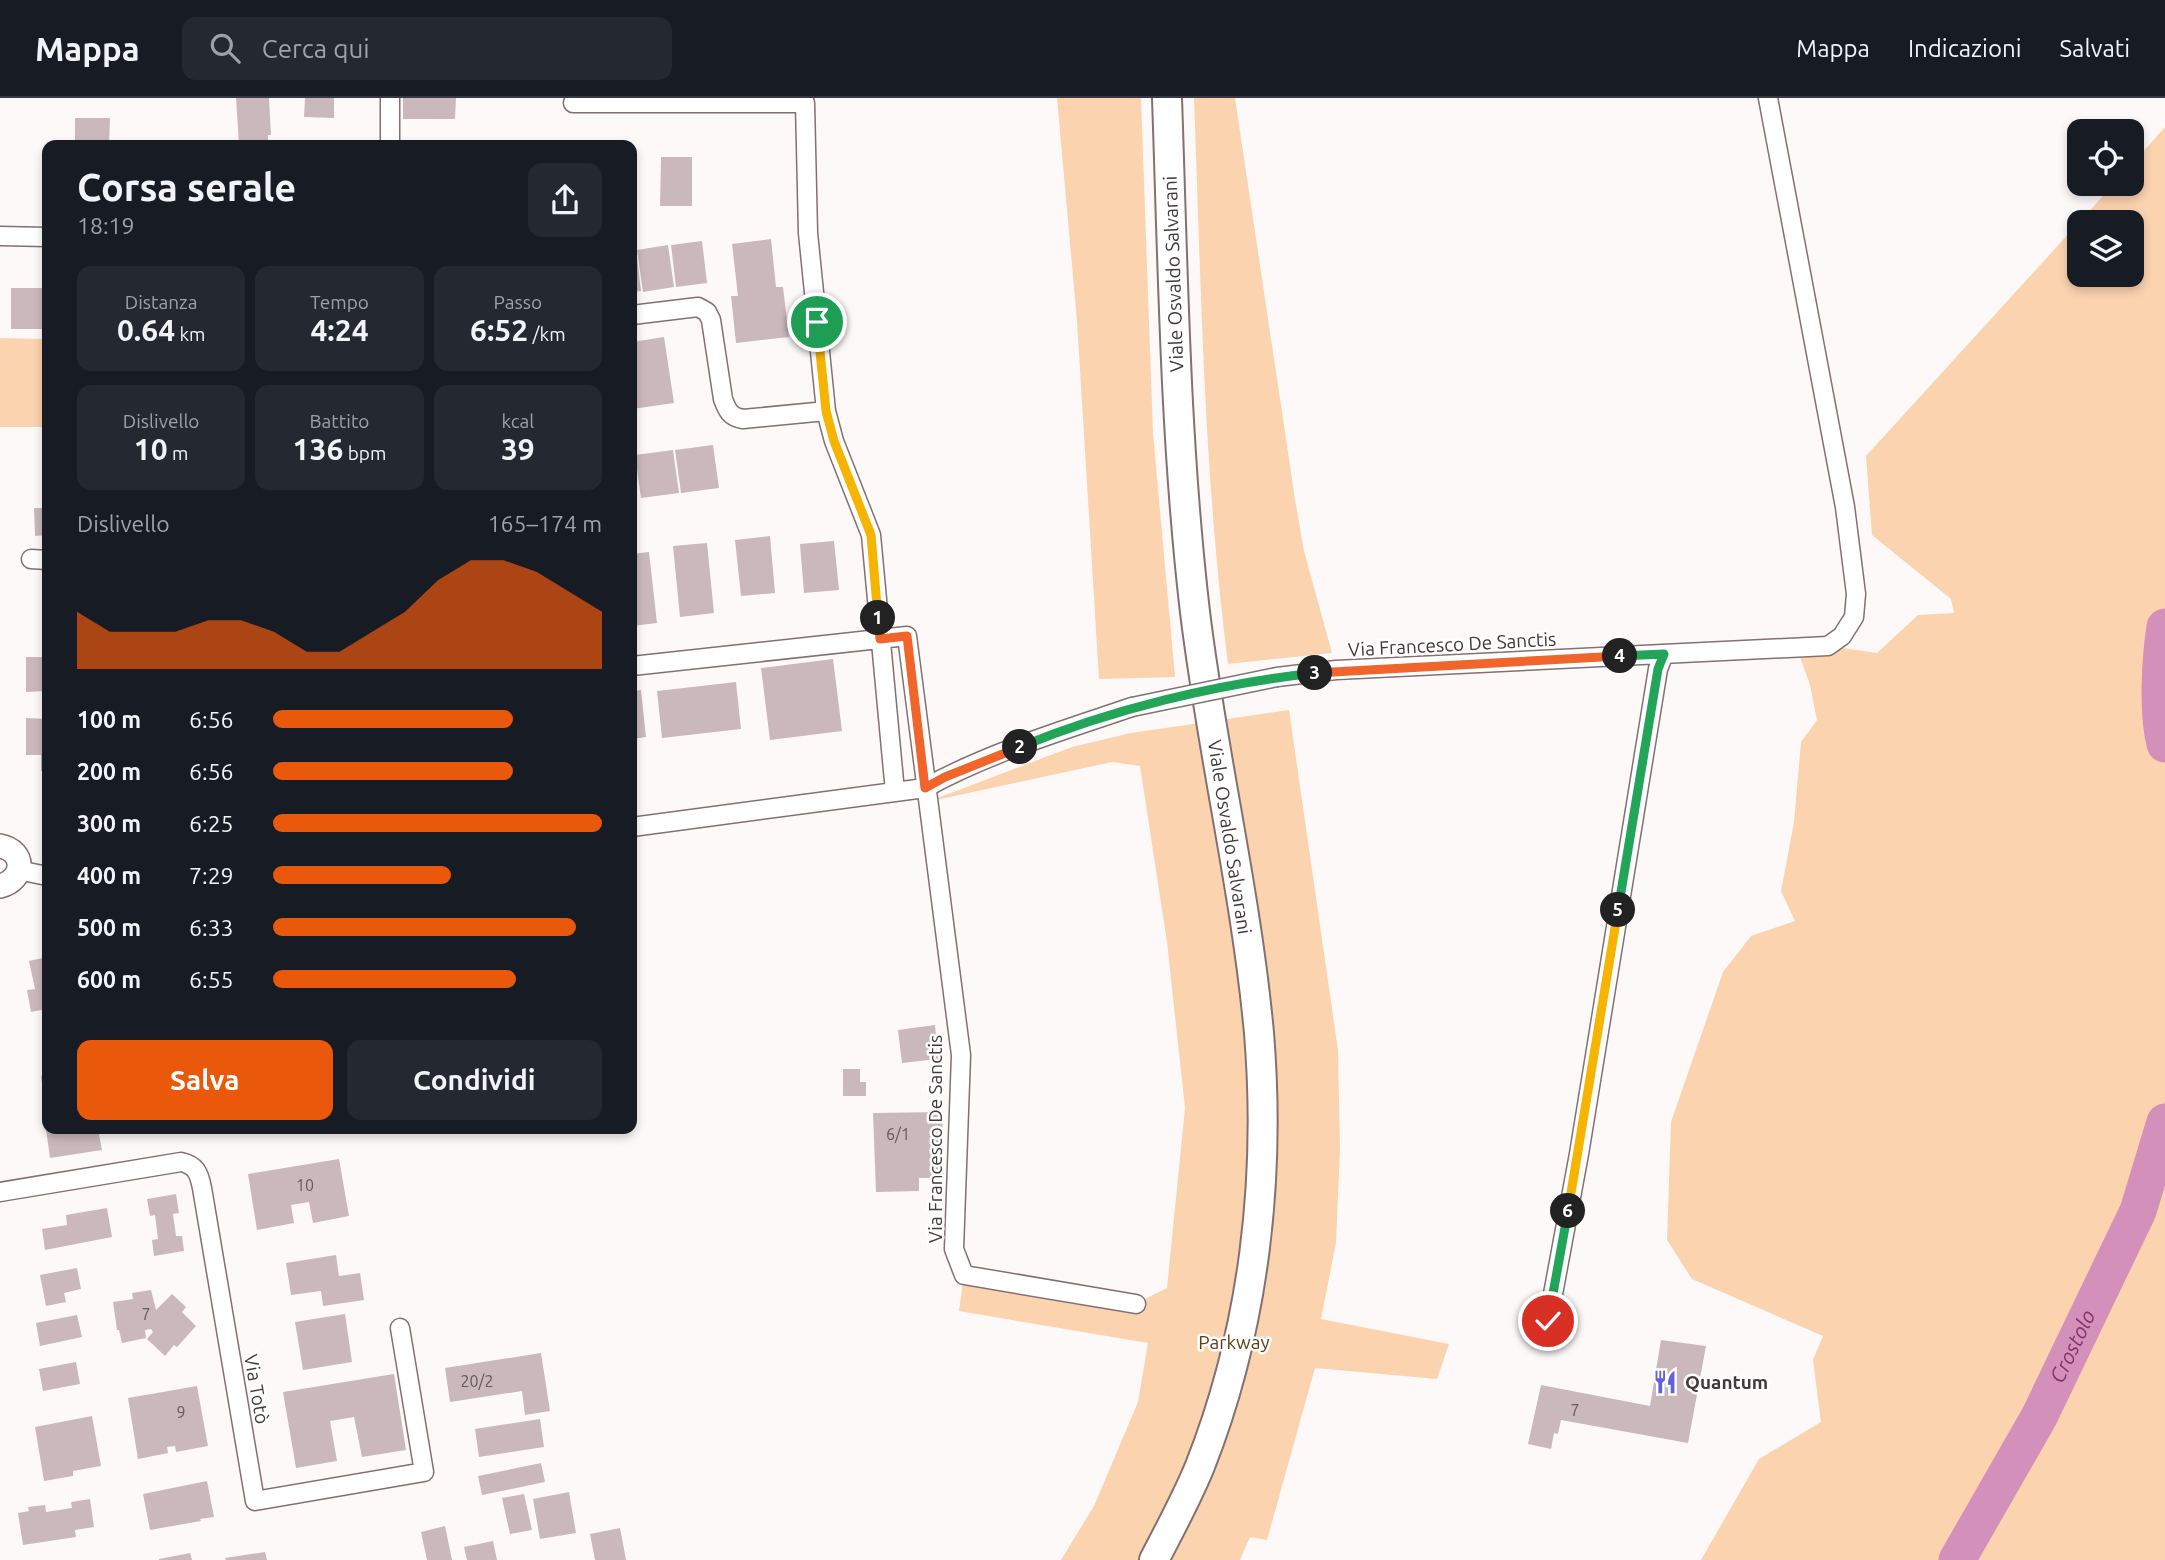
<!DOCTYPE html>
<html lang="it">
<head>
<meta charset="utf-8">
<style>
  body { margin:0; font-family:Ubuntu,sans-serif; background:#242831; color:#f1f3f6; height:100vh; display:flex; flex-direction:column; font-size:26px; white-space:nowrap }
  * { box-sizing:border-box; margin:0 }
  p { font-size:23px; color:#9ea1a6 }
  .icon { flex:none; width:38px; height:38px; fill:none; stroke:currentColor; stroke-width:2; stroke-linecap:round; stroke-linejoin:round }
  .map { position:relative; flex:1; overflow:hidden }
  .drawer { position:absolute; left:42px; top:42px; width:595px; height:994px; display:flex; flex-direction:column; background:#171b24; border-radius:14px; box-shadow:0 4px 10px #0003 }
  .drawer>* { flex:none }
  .tools { position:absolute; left:2067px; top:21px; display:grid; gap:14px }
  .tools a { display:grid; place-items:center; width:77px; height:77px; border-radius:14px; background:#171b24; box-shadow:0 4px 10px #0003; font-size:35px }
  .pin { position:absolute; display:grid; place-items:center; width:60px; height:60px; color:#fff; margin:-30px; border:4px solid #fff; border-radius:50%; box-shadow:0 2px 7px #0007 }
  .km { position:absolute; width:35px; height:35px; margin:-18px; border-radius:50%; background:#222; color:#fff; font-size:19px; line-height:35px; text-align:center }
  .round { display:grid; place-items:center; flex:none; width:74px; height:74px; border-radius:14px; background:#242831 }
  .headline { display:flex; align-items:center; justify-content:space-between; height:119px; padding:0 35px }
  h1 { font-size:38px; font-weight:700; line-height:52px }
  .stats { display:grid; grid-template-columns:repeat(3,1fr); gap:10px; height:119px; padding:7px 35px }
  .stats div { display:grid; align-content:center; border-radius:14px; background:#242831; text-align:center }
  .stats b { font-size:30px; font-weight:700 }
  .stats small { font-size:19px; font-weight:400 }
  .stats p { font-size:19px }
  .chart { height:196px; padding:14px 35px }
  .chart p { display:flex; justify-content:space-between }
  .chart svg { width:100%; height:126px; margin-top:7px; fill:#ea580c; opacity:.7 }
  .button { display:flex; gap:14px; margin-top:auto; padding:14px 35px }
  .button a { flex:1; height:80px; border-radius:14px; background:#ea580c; color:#fff; font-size:28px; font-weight:700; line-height:80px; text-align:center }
  .button a+a { background:#242831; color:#f1f3f6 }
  ul { padding:0 35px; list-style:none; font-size:23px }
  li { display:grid; grid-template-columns:112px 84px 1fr; align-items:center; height:52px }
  li i { height:18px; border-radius:9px; background:#ea580c }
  header { display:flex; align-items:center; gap:42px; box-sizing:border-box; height:98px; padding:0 35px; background:#171b24; border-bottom:2px solid #363941 }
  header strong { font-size:33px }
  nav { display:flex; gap:38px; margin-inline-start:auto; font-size:24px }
  .search { width:490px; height:63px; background:#242831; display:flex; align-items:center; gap:18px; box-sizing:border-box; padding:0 24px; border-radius:14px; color:#9ea1a6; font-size:26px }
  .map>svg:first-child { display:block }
  .green { fill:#fcd3af; fill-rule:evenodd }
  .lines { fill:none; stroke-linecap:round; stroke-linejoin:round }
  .river { stroke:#d390ba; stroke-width:37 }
  .building { fill:#cab8bc }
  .minor-casing { stroke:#827170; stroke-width:21 }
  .tertiary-casing { stroke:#827170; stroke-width:26 }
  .primary-casing { stroke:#827170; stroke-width:32 }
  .minor { stroke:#fff; stroke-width:18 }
  .tertiary { stroke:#fff; stroke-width:23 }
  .primary { stroke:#fff; stroke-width:28 }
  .minor-bridge-casing { stroke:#827170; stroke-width:21; stroke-linecap:butt }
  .minor-bridge { stroke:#fff; stroke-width:18 }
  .split-1-casing { stroke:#fff; stroke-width:14 }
  .split-2-casing { stroke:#fff; stroke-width:14 }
  .split-3-casing { stroke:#fff; stroke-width:14 }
  .split-4-casing { stroke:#fff; stroke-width:14 }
  .split-5-casing { stroke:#fff; stroke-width:14 }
  .split-6-casing { stroke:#fff; stroke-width:14 }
  .split-7-casing { stroke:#fff; stroke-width:14 }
  .split-1 { stroke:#f5b400; stroke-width:9 }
  .split-2 { stroke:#f0652b; stroke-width:9 }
  .split-3 { stroke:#22a559; stroke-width:9 }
  .split-4 { stroke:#f0652b; stroke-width:9 }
  .split-5 { stroke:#22a559; stroke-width:9 }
  .split-6 { stroke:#f5b400; stroke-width:9 }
  .split-7 { stroke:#22a559; stroke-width:9 }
  .labels { text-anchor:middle; stroke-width:5; stroke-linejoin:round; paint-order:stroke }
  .number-label { font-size:16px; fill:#645a5a }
  .street-label { font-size:19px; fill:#423a3a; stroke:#fff }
  .park-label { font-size:19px; fill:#623b12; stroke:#fff }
  .poi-label { font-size:19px; font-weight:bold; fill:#423a3a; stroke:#fff; text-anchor:start }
  .water-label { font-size:21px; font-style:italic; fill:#83346b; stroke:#fff }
</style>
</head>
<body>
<header>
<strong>Mappa</strong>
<div class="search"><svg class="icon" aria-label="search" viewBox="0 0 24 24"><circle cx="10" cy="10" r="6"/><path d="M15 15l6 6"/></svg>Cerca qui</div>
<nav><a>Mappa</a><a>Indicazioni</a><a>Salvati</a></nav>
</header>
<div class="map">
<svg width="2165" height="1462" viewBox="0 0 2165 1462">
  <rect width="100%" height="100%" fill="#fdf9f9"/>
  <path class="green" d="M1057,0H1141L1153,335L1175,579L1099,581L1077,223Z
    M1194,0H1235L1295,401L1304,453L1332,555L1228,566C1204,379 1201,189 1194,0Z
    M2165,29V1462H1701L1759,1361L1821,1324L1813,1262L1823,1238L1692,1181L1667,1142L1671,1024L1723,874L1751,838L1795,823L1781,793L1794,724L1801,644L1817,622L1810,587L1797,550L1828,548L1877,555L1918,517L1954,515L1951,501L1872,437L1866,358L2114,86H2132V66ZM2079,124H2132V177H2079Z
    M0,240L47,241V329H0Z
    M1289,612L1338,952L1340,1051L1336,1145L1321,1221L1449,1246L1437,1281L1315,1270L1267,1442L1250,1439L1240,1462H1061L1094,1408L1138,1304L1148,1245L959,1213L964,1177L1135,1206L1167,1190L1185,1010L1167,844L1140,668L1112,664L927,704L1072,649L1131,635Z"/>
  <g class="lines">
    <g class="river">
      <path d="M2165,529C2160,561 2157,615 2165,646"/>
      <path id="s1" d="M1957,1462L2039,1319L2138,1113L2165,1024"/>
    </g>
  </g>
  <path class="building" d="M236,0H269L271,37H268V47H239Z
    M305,0H334V20L304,19Z
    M403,0H456L455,21H403Z
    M75,20H110L109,47H75Z
    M661,59H692V108H660Z
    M771,141L776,189H783L789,239L736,245L731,198H738L732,146Z
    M702,143L707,185L676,189L671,147Z
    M668,147L674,189L643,194L637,152Z
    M636,151L641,193L632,194V152Z
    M11,190H47V231H11Z
    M664,239L674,305L632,311V244Z
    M713,347L719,390L681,395L675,352Z
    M673,352L679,395L641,400L635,357Z
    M44,389H47V437L35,438L34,410H45Z
    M770,438L775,495L741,498L735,442Z
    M834,443L839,492L804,495L800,446Z
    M707,445L714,515L680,519L673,448Z
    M649,454L657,525L632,528V456Z
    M26,559H47V593L26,594Z
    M833,561L842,633L770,642L761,570Z
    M736,584L741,631L662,640L657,593Z
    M641,592L646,639L632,641V593Z
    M26,620L47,621V673H41V657H26Z
    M47,859V911L31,914L27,892L35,891L29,863Z
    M935,927L938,961L902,965L898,932Z
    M47,960V991L43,992L41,978L45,977L43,961Z
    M843,971H860V984H866V998H843Z
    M942,1014L944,1080H919V1093L876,1094L873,1015Z
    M46,1031H98L102,1052L50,1060Z
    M339,1061L349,1118L313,1125L309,1104L291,1107L294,1125L257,1132L248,1076Z
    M176,1096L179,1115L173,1116L176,1138H182L184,1153L154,1158L152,1142L158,1141L155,1117L150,1118L147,1101Z
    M107,1110L112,1139L45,1152L42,1131L67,1127L66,1117Z
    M336,1157L339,1178L360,1175L364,1202L323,1208L321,1193L291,1197L286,1165Z
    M77,1170L81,1191L64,1195L66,1204L46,1208L40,1177Z
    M151,1192L156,1212L172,1196L186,1209L182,1214L196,1228L177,1249L174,1247L165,1258L147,1241L153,1234L151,1231L145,1232L146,1240L122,1245L119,1232H117L113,1204L133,1201L132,1195Z
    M345,1216L352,1264L303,1272L295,1224Z
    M77,1217L82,1239L40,1248L36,1225Z
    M1661,1242L1706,1248L1688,1345L1561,1322L1558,1336L1554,1335L1551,1351L1528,1346L1541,1287L1650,1308Z
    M541,1255L550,1313L525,1317L522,1293L450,1304L445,1270Z
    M76,1264L80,1286L43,1293L39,1271Z
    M394,1276L406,1352L362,1359L354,1319L330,1323L337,1363L296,1370L283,1294Z
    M197,1288L208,1348L176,1354L175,1348L167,1349L168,1355L138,1361L128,1300Z
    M92,1318L101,1368L73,1373V1378L44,1383L35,1329Z
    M540,1321L544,1349L479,1359L475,1331Z
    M541,1365L545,1384L482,1397L478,1378Z
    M207,1383L214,1419L200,1421L201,1423L150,1432L143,1396Z
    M569,1394L576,1435L540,1441L533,1401Z
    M524,1396L532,1432L510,1436L502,1400Z
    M90,1401L94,1429L75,1432L76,1439L23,1447L18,1415L29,1413L28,1409L45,1407L46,1414L72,1410L71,1404Z
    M445,1428L452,1462H427L421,1434Z
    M620,1430L626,1462H595L590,1436Z
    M493,1443L497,1462H467L464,1449Z
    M265,1454L267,1462H226L225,1460Z
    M190,1455L192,1462H159V1461Z"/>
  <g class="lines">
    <g class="minor-casing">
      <path id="minor" d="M573,5H805L808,135L826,313L834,343L871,437L895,694
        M390,44V0
        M0,138L47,139
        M632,217L698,209L707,214L711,222L723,301C727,312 730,319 743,321L826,313
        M31,461L47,462
        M632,568L907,538L961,957L954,1151L964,1177L1136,1206
        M1277,579L1336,572L1828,548L1842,538L1854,519L1856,496L1845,409L1768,0
        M632,729L925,690C988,655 1064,632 1132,609
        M18,772L47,778
        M0,1094L181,1064C196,1067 199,1075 202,1090L255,1403L424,1374L400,1230
        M1548,1223L1579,1056L1658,571L1664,556"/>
    </g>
    <g class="tertiary-casing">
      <path id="tertiary" d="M0,748C26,753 25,782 0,788"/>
    </g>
    <g class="primary-casing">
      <path id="primary" d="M1154,1462C1170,1431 1187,1400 1200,1368C1254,1231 1271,1082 1259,935C1246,794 1212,655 1195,514C1175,344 1173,172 1167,0"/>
    </g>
    <use href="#minor" class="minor"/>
    <use href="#tertiary" class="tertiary"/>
    <use href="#primary" class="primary"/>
    <g class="minor-bridge-casing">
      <path id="minor-bridge" d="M1132,609L1277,579"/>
    </g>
    <use href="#minor-bridge" class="minor-bridge"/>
  </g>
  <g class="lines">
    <g class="split-1-casing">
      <path id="split-1" d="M817,224L826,313L834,343L871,437L878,520"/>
    </g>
    <g class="split-2-casing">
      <path id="split-2" d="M878,520L880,541L907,538L925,690L945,679L1020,649"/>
    </g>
    <g class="split-3-casing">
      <path id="split-3" d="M1020,649C1112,611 1216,586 1315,575"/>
    </g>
    <g class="split-4-casing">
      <path id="split-4" d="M1315,575L1620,558"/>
    </g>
    <g class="split-5-casing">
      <path id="split-5" d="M1618,812L1658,571L1664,556L1620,558"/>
    </g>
    <g class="split-6-casing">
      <path id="split-6" d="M1568,1113L1618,812"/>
    </g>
    <g class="split-7-casing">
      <path id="split-7" d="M1548,1223L1568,1113"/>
    </g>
    <use href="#split-1" class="split-1"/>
    <use href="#split-2" class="split-2"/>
    <use href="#split-3" class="split-3"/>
    <use href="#split-4" class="split-4"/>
    <use href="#split-5" class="split-5"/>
    <use href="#split-6" class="split-6"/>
    <use href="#split-7" class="split-7"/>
  </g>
  <defs>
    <g id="restaurant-bare" transform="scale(1.89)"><path d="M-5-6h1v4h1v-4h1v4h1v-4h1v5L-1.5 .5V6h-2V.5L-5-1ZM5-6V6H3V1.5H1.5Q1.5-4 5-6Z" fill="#6361da" stroke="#fff" stroke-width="2.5" paint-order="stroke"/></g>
  </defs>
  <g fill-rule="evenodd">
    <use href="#restaurant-bare" x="1665" y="1284"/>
  </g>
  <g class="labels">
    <g class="number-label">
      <text x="898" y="1042">6/1</text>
      <text x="305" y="1093">10</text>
      <text x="146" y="1222">7</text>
      <text x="477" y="1289">20/2</text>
      <text x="1575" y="1318">7</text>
      <text x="181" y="1320">9</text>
    </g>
    <g class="street-label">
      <text transform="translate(1173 176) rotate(-92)" y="7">Viale Osvaldo Salvarani</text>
      <text transform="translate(1452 546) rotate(-3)" y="7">Via Francesco De Sanctis</text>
      <text transform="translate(1230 739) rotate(81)" y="7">Viale Osvaldo Salvarani</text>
      <text transform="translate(935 1041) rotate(-90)" y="7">Via Francesco De Sanctis</text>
      <text transform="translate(257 1291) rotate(80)" y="7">Via Totò</text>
    </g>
    <g class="park-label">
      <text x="1234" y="1251">Parkway</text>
    </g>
    <g class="poi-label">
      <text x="1685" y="1291">Quantum</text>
    </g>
    <g class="water-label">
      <text dy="7" stroke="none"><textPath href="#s1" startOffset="243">Crostolo</textPath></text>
    </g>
  </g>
</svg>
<div class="tools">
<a><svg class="icon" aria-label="locate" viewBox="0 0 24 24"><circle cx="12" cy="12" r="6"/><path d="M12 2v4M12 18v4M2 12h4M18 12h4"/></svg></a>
<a><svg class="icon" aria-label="layers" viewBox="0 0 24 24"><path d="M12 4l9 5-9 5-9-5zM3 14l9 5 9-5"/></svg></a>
</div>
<div class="pin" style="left:817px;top:224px;background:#1e9e55"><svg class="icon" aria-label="arrive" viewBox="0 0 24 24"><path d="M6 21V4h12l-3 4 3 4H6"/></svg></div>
<div class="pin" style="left:1548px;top:1223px;background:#d93025"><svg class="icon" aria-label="check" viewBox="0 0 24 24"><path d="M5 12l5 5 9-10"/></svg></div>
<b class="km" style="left:878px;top:520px">1</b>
<b class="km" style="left:1020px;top:649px">2</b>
<b class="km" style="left:1315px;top:575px">3</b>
<b class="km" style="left:1620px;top:558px">4</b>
<b class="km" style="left:1618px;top:812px">5</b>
<b class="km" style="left:1568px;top:1113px">6</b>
<section class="drawer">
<div class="headline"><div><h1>Corsa serale</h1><p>18:19</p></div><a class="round"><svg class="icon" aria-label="share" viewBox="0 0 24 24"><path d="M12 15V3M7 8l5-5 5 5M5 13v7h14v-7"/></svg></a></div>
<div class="stats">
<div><p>Distanza</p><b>0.64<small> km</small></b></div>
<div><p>Tempo</p><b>4:24</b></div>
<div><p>Passo</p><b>6:52<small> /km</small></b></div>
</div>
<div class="stats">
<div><p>Dislivello</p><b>10<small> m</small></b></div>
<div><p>Battito</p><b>136<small> bpm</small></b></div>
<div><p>kcal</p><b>39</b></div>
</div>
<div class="chart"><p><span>Dislivello</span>165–174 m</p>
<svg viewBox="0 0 160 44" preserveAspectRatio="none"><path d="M0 44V24L10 31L20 31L30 31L40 27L50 27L60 31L70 38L80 38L90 31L100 24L110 13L120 6L130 6L140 10L150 17L160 24V44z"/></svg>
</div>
<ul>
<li><b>100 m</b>6:56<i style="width:73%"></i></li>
<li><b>200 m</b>6:56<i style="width:73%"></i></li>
<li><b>300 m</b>6:25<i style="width:100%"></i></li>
<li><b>400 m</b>7:29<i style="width:54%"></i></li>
<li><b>500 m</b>6:33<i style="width:92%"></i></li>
<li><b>600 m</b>6:55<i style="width:74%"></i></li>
</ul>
<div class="button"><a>Salva</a><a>Condividi</a></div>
</section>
</div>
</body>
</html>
